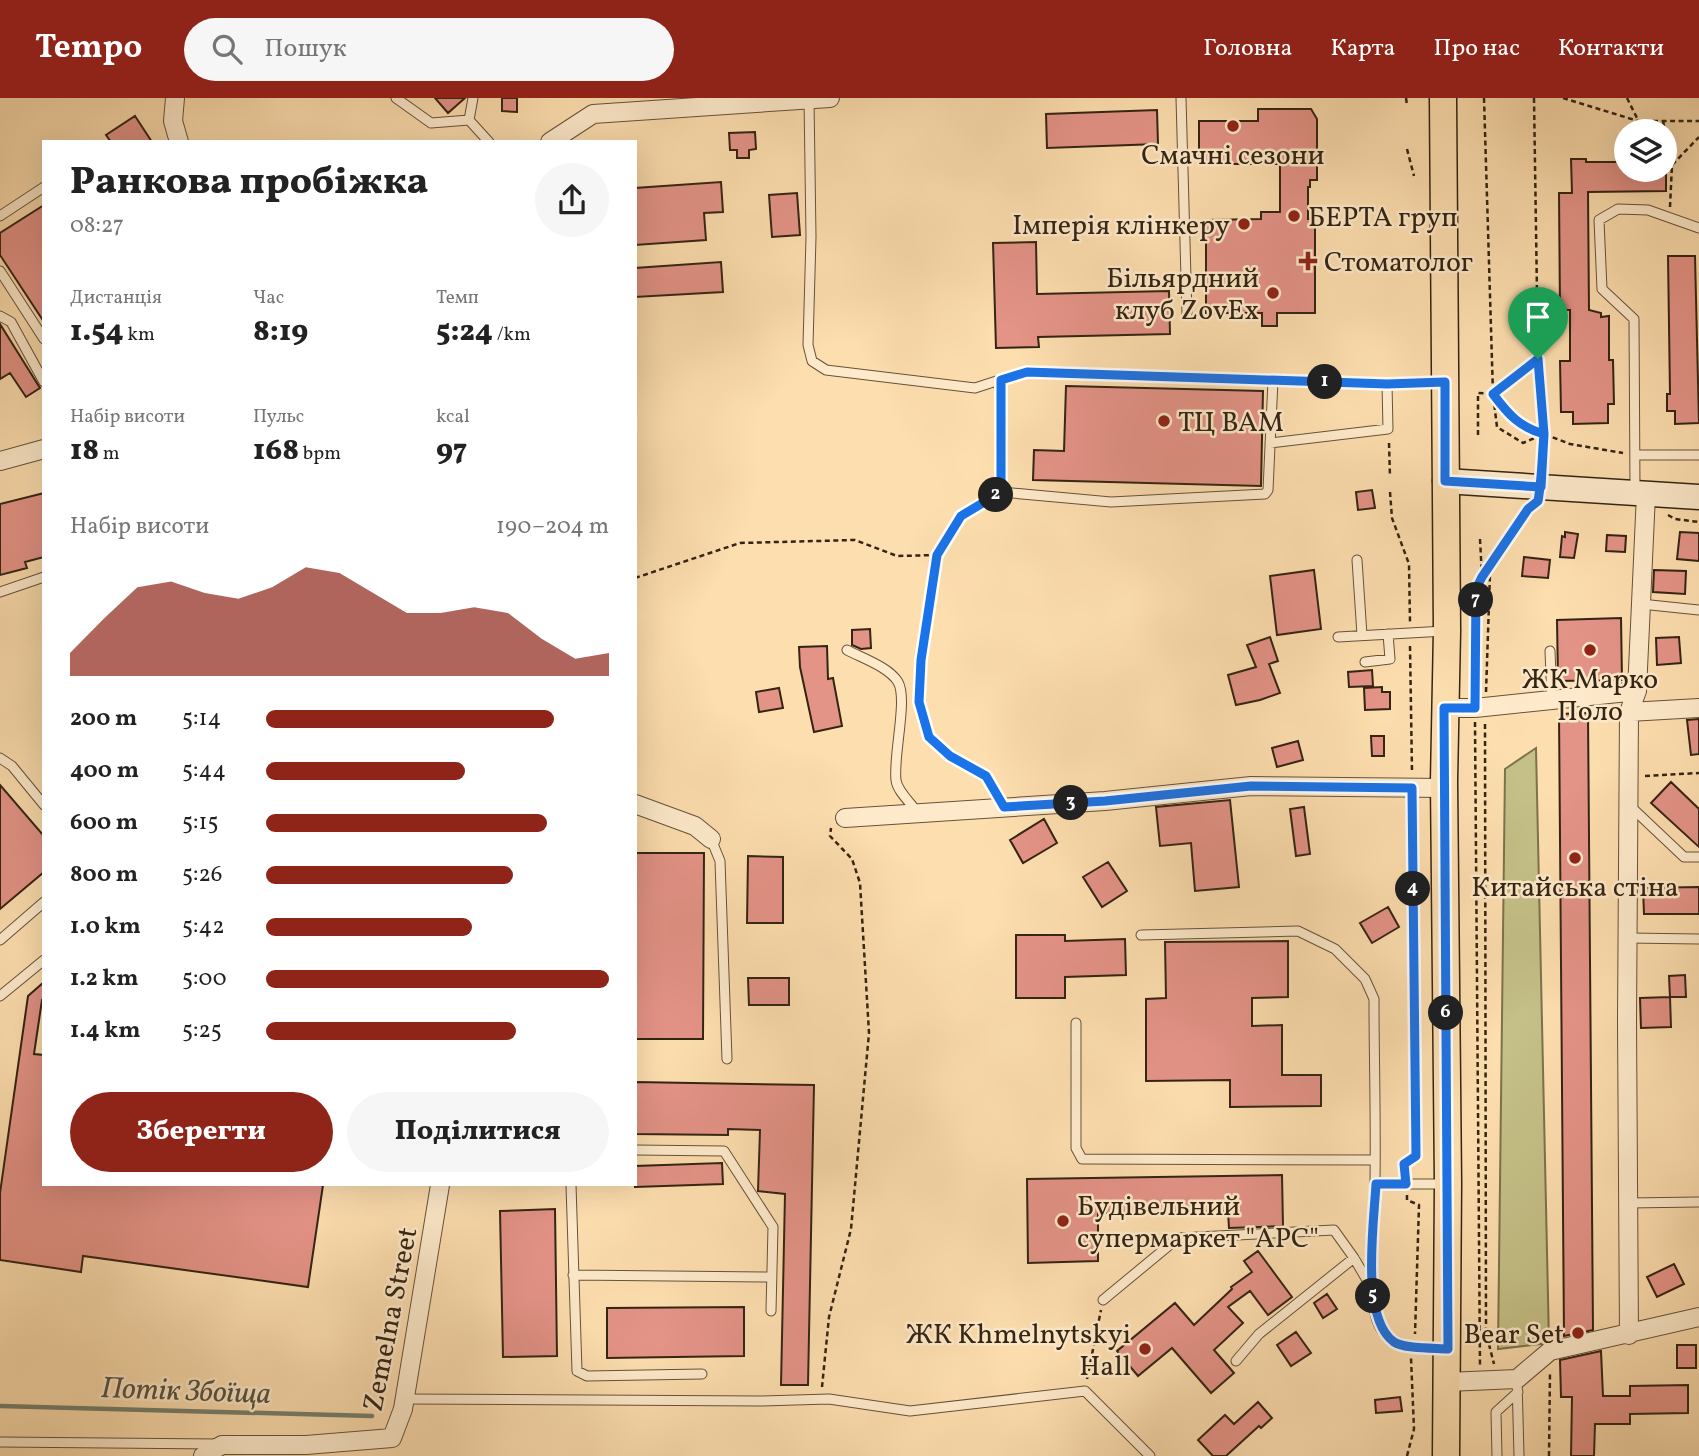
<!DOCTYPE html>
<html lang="uk">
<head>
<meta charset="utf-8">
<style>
  body { margin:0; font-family:Vollkorn,serif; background:#f6f6f6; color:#222; height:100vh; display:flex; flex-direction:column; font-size:26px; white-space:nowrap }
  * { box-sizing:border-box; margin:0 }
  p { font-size:23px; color:#767676 }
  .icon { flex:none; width:38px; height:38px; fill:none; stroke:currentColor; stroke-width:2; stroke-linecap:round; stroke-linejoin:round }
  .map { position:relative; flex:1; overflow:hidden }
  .panel { position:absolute; left:42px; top:42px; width:595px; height:1046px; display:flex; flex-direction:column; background:#fff; border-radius:0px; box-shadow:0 7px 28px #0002 }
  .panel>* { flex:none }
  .tools { position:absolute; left:1614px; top:21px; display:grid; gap:14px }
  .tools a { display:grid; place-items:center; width:63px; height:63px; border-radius:50%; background:#fff; box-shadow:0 7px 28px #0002; font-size:35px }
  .pin { position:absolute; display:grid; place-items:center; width:60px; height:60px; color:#fff; margin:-72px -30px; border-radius:50% 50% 50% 0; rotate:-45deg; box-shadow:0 0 7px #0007 }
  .pin .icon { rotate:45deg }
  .km { position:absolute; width:35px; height:35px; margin:-18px; border-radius:50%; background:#222; color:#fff; font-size:19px; line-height:35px; text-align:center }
  .round { display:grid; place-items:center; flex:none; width:74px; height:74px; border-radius:37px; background:#f6f6f6 }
  .headline { display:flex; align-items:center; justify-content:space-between; height:119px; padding:0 28px }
  h1 { font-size:38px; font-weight:800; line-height:52px }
  .metrics { display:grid; grid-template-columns:repeat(3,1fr); gap:10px; height:119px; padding:7px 28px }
  .metrics div { display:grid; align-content:center }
  .metrics b { font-size:30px; font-weight:800 }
  .metrics small { font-size:19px; font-weight:400 }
  .metrics p { font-size:19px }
  .chart { height:196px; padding:14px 28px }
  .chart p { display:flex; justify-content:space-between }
  .chart svg { width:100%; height:126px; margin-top:7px; fill:#8f2418; opacity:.7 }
  .cta { display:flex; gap:14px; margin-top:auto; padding:14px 28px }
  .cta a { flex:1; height:80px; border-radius:42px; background:#8f2418; color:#fff; font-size:28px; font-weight:800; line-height:80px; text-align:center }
  .cta a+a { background:#f6f6f6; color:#222 }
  ul { padding:0 28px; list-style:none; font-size:23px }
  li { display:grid; grid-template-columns:112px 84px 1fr; align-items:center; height:52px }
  li i { height:18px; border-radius:9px; background:#8f2418 }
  header { display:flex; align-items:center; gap:42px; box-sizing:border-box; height:98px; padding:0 35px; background:#8f2418; color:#fff }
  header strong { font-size:33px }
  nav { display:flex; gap:38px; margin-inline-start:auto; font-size:24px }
  .search { width:490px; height:63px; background:#f6f6f6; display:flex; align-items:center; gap:18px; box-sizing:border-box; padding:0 24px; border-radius:38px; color:#767676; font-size:26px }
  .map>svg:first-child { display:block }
  .green { fill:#c4c087; stroke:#7c724d; stroke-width:2 }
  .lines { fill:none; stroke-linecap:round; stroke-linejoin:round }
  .stream { stroke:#747f6f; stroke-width:4.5 }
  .building { fill:#e49387; stroke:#332413; stroke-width:2 }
  .service-casing { stroke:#66523a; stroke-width:11 }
  .minor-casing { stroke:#66523a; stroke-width:20 }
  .secondary-casing { stroke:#332413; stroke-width:27 }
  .primary-casing { stroke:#332413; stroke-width:29 }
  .path { stroke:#332413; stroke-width:2.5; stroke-dasharray:5 3.5; stroke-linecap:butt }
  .service { stroke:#feeacb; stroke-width:9 }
  .minor { stroke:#feeacb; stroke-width:18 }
  .secondary { stroke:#feeacb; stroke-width:24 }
  .primary { stroke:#fddeaf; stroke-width:26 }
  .route-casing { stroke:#fff; stroke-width:14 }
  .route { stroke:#1a73e8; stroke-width:9 }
  .poi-dot { fill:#8f2418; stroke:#feeacb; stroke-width:2.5 }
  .labels { text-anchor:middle; stroke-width:5; stroke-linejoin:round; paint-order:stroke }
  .poi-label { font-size:28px; fill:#332413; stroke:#feeacb; text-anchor:start }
  .street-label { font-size:28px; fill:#332413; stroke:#feeacb }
  .water-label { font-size:30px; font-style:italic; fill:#535241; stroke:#feeacb }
</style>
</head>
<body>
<header>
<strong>Tempo</strong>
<div class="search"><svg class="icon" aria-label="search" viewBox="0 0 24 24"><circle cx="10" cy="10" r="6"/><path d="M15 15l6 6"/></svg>Пошук</div>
<nav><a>Головна</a><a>Карта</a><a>Про нас</a><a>Контакти</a></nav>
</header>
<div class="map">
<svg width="1699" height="1358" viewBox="0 0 1699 1358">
  <rect width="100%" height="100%" fill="#fddeaf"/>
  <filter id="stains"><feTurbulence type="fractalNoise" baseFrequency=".00286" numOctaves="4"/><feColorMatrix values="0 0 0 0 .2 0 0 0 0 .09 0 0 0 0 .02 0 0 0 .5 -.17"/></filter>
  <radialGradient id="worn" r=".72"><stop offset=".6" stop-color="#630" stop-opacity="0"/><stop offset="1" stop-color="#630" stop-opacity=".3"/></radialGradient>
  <path class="green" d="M1536,650L1549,1245L1498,1251L1505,671Z"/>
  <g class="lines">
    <path class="stream" d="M0,1308L372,1318"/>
  </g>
  <path class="building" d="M435,0H465L448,15Z
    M502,0H517V14L502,13Z
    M1258,11H1311L1317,21V82H1310V89H1308V121H1315V215H1277V228H1262V215H1206V122L1261,121V114H1280V66H1199V23H1258Z
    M1157,12L1158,46L1047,50L1046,16Z
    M135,18L152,44H111L106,37Z
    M755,34L756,51L749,52V60H737V52H730L729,35Z
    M1571,61H1586V64H1626V72H1666V93L1588,94L1589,212L1601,215V219L1609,218V262H1613L1614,306H1608V325L1573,326V314H1561L1560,263H1570V212H1560L1559,95H1572Z
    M721,84L723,114L704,115L706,142L635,147V90Z
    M797,95L800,137L772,139L769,97Z
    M44,107V224L0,157V135Z
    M1036,144L1037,196L1169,193L1170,236L1038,239L1039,249L996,250L993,145Z
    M1668,158H1695L1699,325L1675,326V313H1667V296H1670Z
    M721,164L723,194L635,199V170Z
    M0,226L40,290L26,299L10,275L0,281Z
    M1066,288L1263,293L1261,388L1033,382L1034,352L1064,353Z
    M1372,392L1375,410L1358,412L1356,394Z
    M44,395V459L25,464L27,470L0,477V406Z
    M1565,434L1578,436L1574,460L1560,459L1562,438L1565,439Z
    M1680,434L1699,435V463L1677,461Z
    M1607,437L1626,438L1625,454L1606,453Z
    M1524,459L1550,462L1548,480L1522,478Z
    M1314,472L1321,531L1277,537L1270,478Z
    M1654,472L1686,473L1685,496L1653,494Z
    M1621,520L1622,582L1558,583L1557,522Z
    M870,531L871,550L861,551L852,547V532Z
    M1270,539L1278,563L1269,566L1280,595L1260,602L1236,607L1228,577L1256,569L1247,547Z
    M1679,539L1681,565L1657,567L1656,540Z
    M827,548L828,581L833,580L842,628L814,634L800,569L799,549Z
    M1372,572L1373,588L1349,589L1348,574Z
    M1382,589V594H1390V611L1365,612L1364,590Z
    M779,590L783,610L759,614L756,594Z
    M1588,615L1593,1232L1564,1238L1559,616Z
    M1699,621V656L1691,657L1687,622Z
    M1371,638H1384V658H1372Z
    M1298,643L1303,662L1277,669L1272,650Z
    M1671,684L1699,711V749L1651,705Z
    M0,687L44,738V774L0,811Z
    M1230,702L1239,789L1195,793L1191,745L1160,748L1156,709Z
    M1304,709L1310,756L1296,758L1290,711Z
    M1044,721L1057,745L1023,765L1010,742Z
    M635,755H704L703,941H635Z
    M748,758L783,759V825H747Z
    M1108,764L1127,793L1102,809L1083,779Z
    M1699,789V816H1644L1643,790Z
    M1388,809L1399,829L1372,845L1360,825Z
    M1016,837H1065V843L1125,841L1126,877L1065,879V900H1016Z
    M1288,843V899L1252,900V928L1282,927V977H1321V1008L1230,1009V982L1146,983V901L1166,900L1165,844Z
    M1685,877L1686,899H1670L1669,878Z
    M748,880H789V907H749Z
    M44,884V900L42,902L34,956L44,957V1087H323L308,1189L83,1158L81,1174L0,1162V1095L28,898Z
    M1670,899L1671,929L1641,930L1640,900Z
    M635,984L814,987L808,1287H781L785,1096L758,1093L760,1032L728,1031V1037L635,1036Z
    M722,1065L723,1086L635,1089V1068Z
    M1282,1077L1283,1128L1229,1130L1228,1113L1098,1115V1163L1028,1165L1027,1081Z
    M555,1111L557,1258L503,1259L500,1113Z
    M1258,1153L1292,1199L1268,1217L1250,1193L1228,1209L1243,1225L1214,1252L1234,1275L1211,1295L1172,1250L1138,1278L1117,1253L1175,1205L1194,1227L1232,1191L1231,1189L1252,1174L1244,1163Z
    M1674,1166L1684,1186L1657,1199L1647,1179Z
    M1327,1196L1337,1211L1323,1220L1314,1205Z
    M744,1209V1258L607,1260V1210Z
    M1296,1234L1311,1255L1291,1268L1277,1247Z
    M1677,1247H1696V1270H1677Z
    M1601,1253L1603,1298H1630V1288L1688,1287V1315L1630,1316V1326H1595L1594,1358H1571L1572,1299H1561L1560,1262Z
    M1400,1299L1402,1313L1376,1315L1375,1302Z
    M1258,1304L1272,1320L1261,1330L1259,1328L1226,1358H1213L1198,1342L1225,1317L1234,1326Z"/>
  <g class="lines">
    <g class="service-casing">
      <path id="service" d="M396,0L431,25L469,22
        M1181,0L1187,216
        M809,1L811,139L808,247L812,263L826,272L975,290L1027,273L1387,286L1444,284
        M469,22L489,44
        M469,22L473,0
        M0,118L44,89
        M0,173L44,241
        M0,218L11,224L44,284
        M1001,282V394L1111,404L1265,396L1268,392L1273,282
        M1270,345L1388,331L1387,286
        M1635,357H1699
        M1635,393L1634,221L1602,191L1599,122L1618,111L1648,112L1699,130
        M1357,462L1362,537
        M0,494L44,479
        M1641,506L1699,512
        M1338,539L1445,533
        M847,552C862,560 889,569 898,584C908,601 893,658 896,682C897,693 911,705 917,714
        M1550,553L1552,603
        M1365,564L1390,561L1388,536
        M0,660L12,668L44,707
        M1630,708L1684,759H1699
        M711,741L720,763L727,961
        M1141,837L1298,833L1335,851L1365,881L1374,901C1374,962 1376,1023 1375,1083C1375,1120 1363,1202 1381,1231C1394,1252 1422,1249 1444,1251
        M1628,840L1699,841
        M0,842L44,804
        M0,898L44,862
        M1076,925V1050L1082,1061L1375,1062
        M635,1052L724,1053L773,1129L771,1213
        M1376,1086H1446
        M571,1087L577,1273L587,1278L702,1276
        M1628,1105L1699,1104
        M573,1177L772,1179
        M1103,1202L1178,1140L1334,1132L1354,1160L1371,1189
        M1236,1263L1259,1236L1354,1160
        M1517,1281L1519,1358
        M405,1301L760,1303L829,1301L910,1313L1085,1293L1150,1358
        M0,1344L216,1346
        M1497,1358L1496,1314L1518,1294"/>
    </g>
    <g class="minor-casing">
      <path id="minor" d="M175,0L173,23L179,44
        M550,44L593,16L830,0
        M0,363L44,351
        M1444,610H1475L1637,593
        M1629,614L1699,610
        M635,706L695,728L711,741
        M845,720L1105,703L1251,688L1444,690
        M1629,1237L1627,925L1629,614L1637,593L1646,396
        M1447,1284L1517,1281L1550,1253L1699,1219
        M203,1358L222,1347H306L392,1340L403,1311L440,1087"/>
    </g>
    <g class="secondary-casing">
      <path id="secondary" d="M1445,383L1699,399"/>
    </g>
    <g class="primary-casing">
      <path id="primary" d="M1443,0L1447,533L1444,683L1448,1086L1446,1358"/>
    </g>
    <path class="path" d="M1406,0L1407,7
      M1484,0L1493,296C1508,316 1519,329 1544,336L1542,369
      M1534,0L1538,261L1544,336
      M1563,0L1638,23H1699
      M1627,0L1638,22
      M1663,23L1672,67
      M1407,51L1414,78
      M1670,109L1672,67L1699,39
      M1493,296L1538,262
      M1478,337V295L1493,296L1497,329L1523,345L1544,336L1570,346L1623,355
      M1389,345L1390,379
      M1390,394L1392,420L1409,466L1410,524
      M991,400L961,418L937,457L921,562L919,604L929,639L950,658L986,678L995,694
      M1668,417L1675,421L1699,424
      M1480,441L1482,479
      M635,480L740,445L855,442L897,458L937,457
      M1410,548L1412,674
      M1475,593L1477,491L1482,479L1533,407
      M1486,594L1490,476L1535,408
      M1475,624L1480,1269
      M1485,626L1486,1235L1494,1266
      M1645,678L1699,675
      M1405,1073L1404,1066L1416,1058L1412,705
      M1407,1097V1102L1419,1107L1415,1236
      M1087,1281L1101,1212
      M822,1289L829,1219L851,1131L869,935L860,785L852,761L830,738L831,730
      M1407,1358L1414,1331L1411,1260
      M1549,1358L1550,1274"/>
    <use href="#service" class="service"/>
    <use href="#minor" class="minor"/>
    <use href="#secondary" class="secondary"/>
    <use href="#primary" class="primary"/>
  </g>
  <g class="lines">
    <g class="route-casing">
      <path id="route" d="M1538,261L1544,336L1541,389L1445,383V284L1387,286L1027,274L1001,282V394L961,418L937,457L921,562L919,604L929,639L950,658L986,678L1004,709L1105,703L1251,688L1412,690L1416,1058L1404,1066L1406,1086H1376C1374,1125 1360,1220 1394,1244C1404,1251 1435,1250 1448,1251L1444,610H1475L1476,491L1482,479L1528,411L1538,403C1542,381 1542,358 1544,336C1519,329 1508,316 1493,296L1538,261"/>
    </g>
    <use href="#route" class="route"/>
  </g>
  <g class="poi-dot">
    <circle cx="1233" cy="28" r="7"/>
    <circle cx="1294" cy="118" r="7"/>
    <circle cx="1244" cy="126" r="7"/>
    <path d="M1304.5 152.5h7v7h7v7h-7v7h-7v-7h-7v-7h7z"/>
    <circle cx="1273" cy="195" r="7"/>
    <circle cx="1164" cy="323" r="7"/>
    <circle cx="1590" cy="552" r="7"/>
    <circle cx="1575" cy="760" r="7"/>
    <circle cx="1063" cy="1123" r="7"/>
    <circle cx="1578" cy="1235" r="7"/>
    <circle cx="1145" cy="1251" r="7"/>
  </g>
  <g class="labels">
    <g class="poi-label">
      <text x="1233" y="66" text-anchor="middle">Смачні сезони</text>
      <text x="1308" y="128">БЕРТА груп</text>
      <text x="1230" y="136" text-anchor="end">Імперія клінкеру</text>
      <text x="1324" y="173">Стоматолог</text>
      <text x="1259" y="189" text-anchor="end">Більярдний<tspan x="1259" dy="32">клуб ZovEx</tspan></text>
      <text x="1178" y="333">ТЦ ВАМ</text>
      <text x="1590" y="590" text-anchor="middle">ЖК Марко<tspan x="1590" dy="32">Поло</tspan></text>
      <text x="1575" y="798" text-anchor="middle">Китайська стіна</text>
      <text x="1077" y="1117">Будівельний<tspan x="1077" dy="32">супермаркет "АРС"</tspan></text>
      <text x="1131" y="1245" text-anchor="end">ЖК Khmelnytskyi<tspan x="1131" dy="32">Hall</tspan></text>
      <text x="1564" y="1245" text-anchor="end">Bear Set</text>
    </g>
    <g class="street-label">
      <text transform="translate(389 1221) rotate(-79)" y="10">Zemelna Street</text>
    </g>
    <g class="water-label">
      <text transform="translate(186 1292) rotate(2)" y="10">Потік Збоїща</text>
    </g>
  </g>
  <rect width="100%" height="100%" filter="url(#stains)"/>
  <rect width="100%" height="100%" fill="url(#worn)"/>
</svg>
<div class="tools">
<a><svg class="icon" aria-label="layers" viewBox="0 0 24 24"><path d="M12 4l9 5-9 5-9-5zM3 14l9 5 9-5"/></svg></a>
</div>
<div class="pin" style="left:1538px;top:261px;background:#1e9e55"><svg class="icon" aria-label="arrive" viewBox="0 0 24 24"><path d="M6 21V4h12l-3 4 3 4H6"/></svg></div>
<b class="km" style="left:1325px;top:284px">1</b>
<b class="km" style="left:996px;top:397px">2</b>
<b class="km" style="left:1071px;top:705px">3</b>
<b class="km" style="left:1413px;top:791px">4</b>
<b class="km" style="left:1373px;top:1198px">5</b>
<b class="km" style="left:1446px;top:915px">6</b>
<b class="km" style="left:1476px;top:502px">7</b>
<section class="panel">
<div class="headline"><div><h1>Ранкова пробіжка</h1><p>08:27</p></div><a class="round"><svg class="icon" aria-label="share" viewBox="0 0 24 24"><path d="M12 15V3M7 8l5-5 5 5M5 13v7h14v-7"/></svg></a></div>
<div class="metrics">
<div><p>Дистанція</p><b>1.54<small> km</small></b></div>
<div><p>Час</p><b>8:19</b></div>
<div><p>Темп</p><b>5:24<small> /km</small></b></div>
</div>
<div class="metrics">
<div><p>Набір висоти</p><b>18<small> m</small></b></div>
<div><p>Пульс</p><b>168<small> bpm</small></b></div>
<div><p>kcal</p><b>97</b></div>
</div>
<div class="chart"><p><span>Набір висоти</span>190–204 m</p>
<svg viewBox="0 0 160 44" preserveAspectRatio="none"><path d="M0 44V36L10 24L20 13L30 11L40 15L50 17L60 13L70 6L80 8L90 15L100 22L110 22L120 20L130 22L140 31L150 38L160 36V44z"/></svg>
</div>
<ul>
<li><b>200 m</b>5:14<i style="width:84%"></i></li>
<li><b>400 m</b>5:44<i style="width:58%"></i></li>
<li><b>600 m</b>5:15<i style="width:82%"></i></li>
<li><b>800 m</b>5:26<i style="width:72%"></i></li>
<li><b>1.0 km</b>5:42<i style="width:60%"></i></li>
<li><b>1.2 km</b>5:00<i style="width:100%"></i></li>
<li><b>1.4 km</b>5:25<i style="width:73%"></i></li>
</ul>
<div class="cta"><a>Зберегти</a><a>Поділитися</a></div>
</section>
</div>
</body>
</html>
